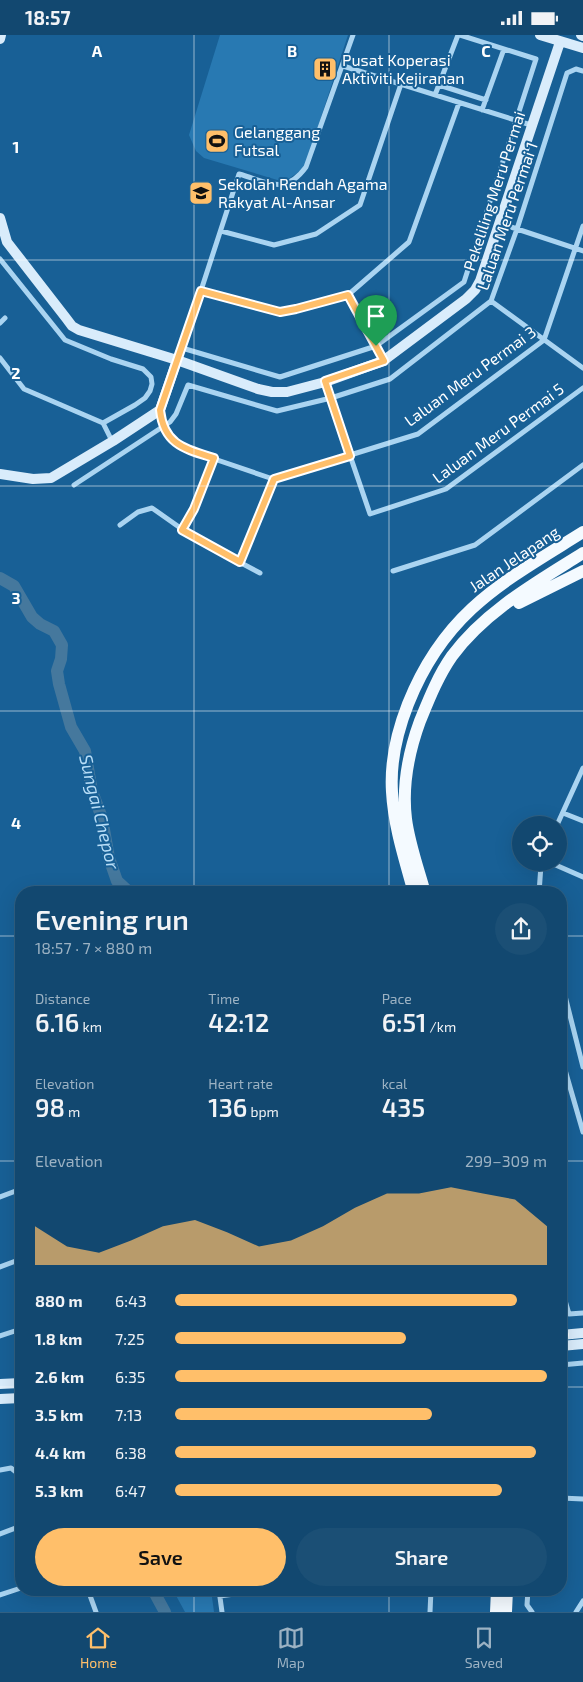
<!DOCTYPE html>
<html lang="en">
<head>
<meta charset="utf-8">
<style>
  body { margin:0; font-family:"Exo 2",sans-serif; background:#1b4f75; color:#f1f3f6; height:100vh; display:flex; flex-direction:column; font-size:19px; white-space:nowrap }
  * { box-sizing:border-box; margin:0 }
  p { font-size:16px; color:#9cb2c3 }
  .icon { flex:none; width:28px; height:28px; fill:none; stroke:currentColor; stroke-width:2; stroke-linecap:round; stroke-linejoin:round }
  .map { position:relative; flex:1; overflow:hidden }
  .panel { position:absolute; left:15px; top:851px; width:552px; height:710px; display:flex; flex-direction:column; background:#124870; border-radius:20px; box-shadow:0 5px 20px #0002,0 0 0 1px #316083 }
  .panel>* { flex:none }
  .controls { position:absolute; left:512px; top:781px; display:grid; gap:10px }
  .controls a { display:grid; place-items:center; width:55px; height:55px; border-radius:50%; background:#124870; box-shadow:0 5px 20px #0002,0 0 0 1px #316083; font-size:25px }
  .pin { position:absolute; display:grid; place-items:center; width:42px; height:42px; color:#fff; margin:-51px -21px; border-radius:50% 50% 50% 0; rotate:-45deg; box-shadow:0 0 5px #0007 }
  .pin .icon { rotate:45deg }
  .round { display:grid; place-items:center; flex:none; width:52px; height:52px; border-radius:26px; background:#1b4f75 }
  .overview { display:flex; align-items:center; justify-content:space-between; height:85px; padding:0 20px }
  h1 { font-size:28px; font-weight:600; line-height:38px }
  .stats { display:grid; grid-template-columns:repeat(3,1fr); gap:8px; height:85px; padding:5px 20px }
  .stats div { display:grid; align-content:center }
  .stats b { font-size:25px; font-weight:600 }
  .stats small { font-size:14px; font-weight:400 }
  .stats p { font-size:14px }
  .chart { height:140px; padding:10px 20px }
  .chart p { display:flex; justify-content:space-between }
  .chart svg { width:100%; height:90px; margin-top:5px; fill:#ffbf6a; opacity:.7 }
  .action { display:flex; gap:10px; margin-top:auto; padding:10px 20px }
  .action a { flex:1; height:58px; border-radius:30px; background:#ffbf6a; color:#111; font-size:20px; font-weight:600; line-height:58px; text-align:center }
  .action a+a { background:#1b4f75; color:#f1f3f6 }
  ul { padding:0 20px; list-style:none; font-size:16px }
  li { display:grid; grid-template-columns:80px 60px 1fr; align-items:center; height:38px }
  li i { height:12px; border-radius:6px; background:#ffbf6a }
  .status { display:flex; justify-content:space-between; align-items:center; height:35px; padding:0 25px; background:#124870; direction:ltr }
  .status svg { height:14px; fill:currentColor }
  .menu { display:flex; justify-content:space-around; align-items:center; height:70px; border-top:1px solid #316083; background:#124870; font-size:14px; color:#9cb2c3 }
  .menu a { display:grid; justify-items:center; gap:2px }
  .menu .current { color:#ffbf6a }
  .map>svg:first-child { display:block }
  .green { fill:#2879b2 }
  .lines { fill:none; stroke-linecap:round; stroke-linejoin:round }
  .river { stroke:#45789d; stroke-width:12 }
  .street { stroke:#aad4f1; stroke-width:5 }
  .secondary { stroke:#d9ecfb; stroke-width:10 }
  .primary { stroke:#f4faff; stroke-width:12 }
  .route-casing { stroke:#fff; stroke-width:10 }
  .route { stroke:#ffbf6a; stroke-width:6 }
  .grid { fill:none; stroke:#fff; stroke-width:1; stroke-opacity:0.55 }
  .labels { text-anchor:middle; stroke-width:4; stroke-linejoin:round; paint-order:stroke }
  .poi-label { font-size:16px; fill:#fff; stroke:#186096; text-anchor:start }
  .street-label { font-size:16px; fill:#fff; stroke:#186096 }
  .water-label { font-size:18px; font-style:italic; fill:#b7ddf7; stroke:#186096 }
  .grid-label { font-size:16px; text-anchor:middle; font-weight:bold; fill:#fff; stroke:#186096; stroke-width:4; stroke-linejoin:round; paint-order:stroke }
</style>
</head>
<body>
<div class="status"><b>18:57</b><svg viewBox="0 0 49 12"><path d="M0 12V9h3v3zM5 12V6h3v6zM10 12V3h3v9zM15 12V0h3v12zM26 1h20v11H26zM47 4h2v5h-2z"/></svg></div>
<div class="map">
<svg width="583" height="1577" viewBox="0 0 583 1577">
  <rect width="100%" height="100%" fill="#186096"/>
  <path class="green" d="M220,0H348L306,128L300,136L284,147L204,123L196,116L189,100Z
    M173,1555H211L214,1577H185Z"/>
  <g class="lines">
    <path class="river" d="M0,543L14,551L32,582L40,589L54,596L62,610L61,624L57,636L59,649L71,692L85,716L92,756L102,783L109,823L117,846L130,858
      M153,1555L165,1577"/>
    <path class="street" d="M343,31L531,90
      M439,50L486,65
      M435,60L458,0
      M482,75L504,14
      M499,188L583,216
      M221,196L274,210L316,199L360,170L401,49
      M0,224L65,305L111,324L143,334L151,342L152,349L150,356L145,363L135,370L103,388
      M201,256L280,277L296,274L348,260L409,207L459,68
      M348,260L383,326
      M491,266L583,333
      M0,288L5,283
      M182,313L280,342L376,311L464,247L536,24L460,0
      M0,323L24,354L103,388L112,406
      M177,324L192,283L239,139C268,147 285,161 306,132L353,0
      M325,347L370,479L446,454L583,353
      M160,375C162,393 168,403 182,413L273,444L418,399L544,305L583,191
      M74,450L170,387L176,379L188,350L277,376L331,363L390,344L491,266L517,194L567,38L576,34L583,36
      M120,490L138,477L152,473L196,504L260,538
      M182,495L194,475L214,423
      M239,527L273,444
      M393,536L475,510L583,430
      M563,778L583,786
      M557,790L583,733
      M551,828L583,842
      M539,858L541,830
      M561,945L583,1032
      M561,1021L583,1097
      M0,1162L21,1154
      M0,1232L21,1224
      M561,1252L569,1279L583,1278
      M0,1301L21,1294
      M561,1330L583,1328
      M0,1435L11,1433L21,1441
      M561,1463L583,1464
      M0,1499L21,1491
      M88,1555L96,1577
      M219,1555L222,1577
      M528,1555L527,1570L532,1577
      M0,1560L21,1553
      M220,1561L263,1555
      M430,1577L431,1555
      M576,1577L583,1566"/>
    <path class="secondary" d="M540,0L583,13
      M581,0L583,1
      M0,4L1,0
      M0,183L7,207L66,283L72,291L79,295L177,325L258,354L272,357H287L325,347L383,326L466,264L475,255L480,246L560,7
      M0,439L33,444L51,443L113,406L160,375L177,325
      M561,1300L583,1298
      M561,1311L583,1309
      M0,1349L21,1348
      M0,1364L21,1363"/>
    <path class="primary" d="M519,568L583,536
      M414,858C405,825 394,792 392,757C390,726 397,697 408,669C445,576 503,547 583,497
      M425,858C418,833 409,808 406,784C402,751 409,716 420,686C429,664 438,641 452,621C485,576 537,547 583,518
      M561,1299L563,1300
      M496,1577L497,1555
      M506,1577L507,1555"/>
  </g>
  <g class="lines">
    <g class="route-casing">
      <path id="route" d="M201,256L280,277L296,274L348,260L384,326L325,346L350,421L274,444L240,527L182,495L194,474L214,423C185,414 164,410 160,375Z"/>
    </g>
    <use href="#route" class="route"/>
  </g>
  <path class="grid" d="M194,0V858M389,0V858M0,225H583M0,451H583M0,676H583M0,901H21M561,901H583M0,1126H21M561,1126H583M0,1352H21M561,1352H583M194,1555V1577M389,1555V1577"/>
  <defs>
    <g id="building-square" transform="scale(1.25)"><rect x="-9" y="-9" width="18" height="18" rx="4" fill="#ffbf6a" stroke="#186096"/><path d="M-4-6H4V6H1V3H-1V6H-4ZM-2.5-4.3h1.7v1.8h-1.7ZM.8-4.3h1.7v1.8H.8ZM-2.5-1h1.7V.8h-1.7ZM.8-1h1.7V.8H.8Z" fill="#111"/></g>
    <g id="stadium-square" transform="scale(1.25)"><rect x="-9" y="-9" width="18" height="18" rx="4" fill="#ffbf6a" stroke="#186096"/><path d="M0-5a6.5 5 0 1 0 0 10a6.5 5 0 1 0 0-10ZM-3.5-1.8h7v3.6h-7Z" fill="#111"/></g>
    <g id="school-square" transform="scale(1.25)"><rect x="-9" y="-9" width="18" height="18" rx="4" fill="#ffbf6a" stroke="#186096"/><path d="M0-5L7-2L0 1L-7-2ZM-4 1L0 2.5L4 1V4Q0 6-4 4Z" fill="#111"/></g>
  </defs>
  <g fill-rule="evenodd">
    <use href="#building-square" x="325" y="34"/>
    <use href="#stadium-square" x="217" y="106"/>
    <use href="#school-square" x="201" y="158"/>
  </g>
  <g class="labels">
    <g class="poi-label">
      <text x="342" y="31">Pusat Koperasi<tspan x="342" dy="18">Aktiviti Kejiranan</tspan></text>
      <text x="234" y="103">Gelanggang<tspan x="234" dy="18">Futsal</tspan></text>
      <text x="218" y="155">Sekolah Rendah Agama<tspan x="218" dy="18">Rakyat Al-Ansar</tspan></text>
    </g>
    <g class="street-label">
      <text transform="translate(494 156) rotate(-72)" y="6">Pekeliling Meru Permai</text>
      <text transform="translate(507 181) rotate(-71)" y="6">Laluan Meru Permai 1</text>
      <text transform="translate(470 341) rotate(-36)" y="6">Laluan Meru Permai 3</text>
      <text transform="translate(498 398) rotate(-36)" y="6">Laluan Meru Permai 5</text>
      <text transform="translate(514 524) rotate(-34)" y="6">Jalan Jelapang</text>
    </g>
    <g class="water-label">
      <text transform="translate(99 777) rotate(76)" y="6">Sungai Chepor</text>
    </g>
  </g>
  <g class="grid-label">
    <text x="97" y="22">A</text>
    <text x="292" y="22">B</text>
    <text x="486" y="22">C</text>
    <text x="16" y="118">1</text>
    <text x="16" y="344">2</text>
    <text x="16" y="569">3</text>
    <text x="16" y="794">4</text>
  </g>
</svg>
<div class="controls">
<a><svg class="icon" aria-label="locate" viewBox="0 0 24 24"><circle cx="12" cy="12" r="6"/><path d="M12 2v4M12 18v4M2 12h4M18 12h4"/></svg></a>
</div>
<div class="pin" style="left:376px;top:311px;background:#1e9e55"><svg class="icon" aria-label="arrive" viewBox="0 0 24 24"><path d="M6 21V4h12l-3 4 3 4H6"/></svg></div>
<section class="panel">
<div class="overview"><div><h1>Evening run</h1><p>18:57 · 7 × 880 m</p></div><a class="round"><svg class="icon" aria-label="share" viewBox="0 0 24 24"><path d="M12 15V3M7 8l5-5 5 5M5 13v7h14v-7"/></svg></a></div>
<div class="stats">
<div><p>Distance</p><b>6.16<small> km</small></b></div>
<div><p>Time</p><b>42:12</b></div>
<div><p>Pace</p><b>6:51<small> /km</small></b></div>
</div>
<div class="stats">
<div><p>Elevation</p><b>98<small> m</small></b></div>
<div><p>Heart rate</p><b>136<small> bpm</small></b></div>
<div><p>kcal</p><b>435</b></div>
</div>
<div class="chart"><p><span>Elevation</span>299–309 m</p>
<svg viewBox="0 0 160 44" preserveAspectRatio="none"><path d="M0 44V25L10 35L20 38L30 32L40 25L50 22L60 28L70 35L80 32L90 25L100 16L110 9L120 9L130 6L140 9L150 12L160 25V44z"/></svg>
</div>
<ul>
<li><b>880 m</b>6:43<i style="width:92%"></i></li>
<li><b>1.8 km</b>7:25<i style="width:62%"></i></li>
<li><b>2.6 km</b>6:35<i style="width:100%"></i></li>
<li><b>3.5 km</b>7:13<i style="width:69%"></i></li>
<li><b>4.4 km</b>6:38<i style="width:97%"></i></li>
<li><b>5.3 km</b>6:47<i style="width:88%"></i></li>
</ul>
<div class="action"><a>Save</a><a>Share</a></div>
</section>
</div>
<nav class="menu">
<a class="current"><svg class="icon" aria-label="home" viewBox="0 0 24 24"><path d="M3 11l9-7 9 7M6 9v11h12V9"/></svg>Home</a>
<a><svg class="icon" aria-label="map" viewBox="0 0 24 24"><path d="M3 6l6-2 6 2 6-2v14l-6 2-6-2-6 2zM9 4v14M15 6v14"/></svg>Map</a>
<a><svg class="icon" aria-label="saved" viewBox="0 0 24 24"><path d="M7 4h10v16l-5-4-5 4z"/></svg>Saved</a>
</nav>
</body>
</html>
